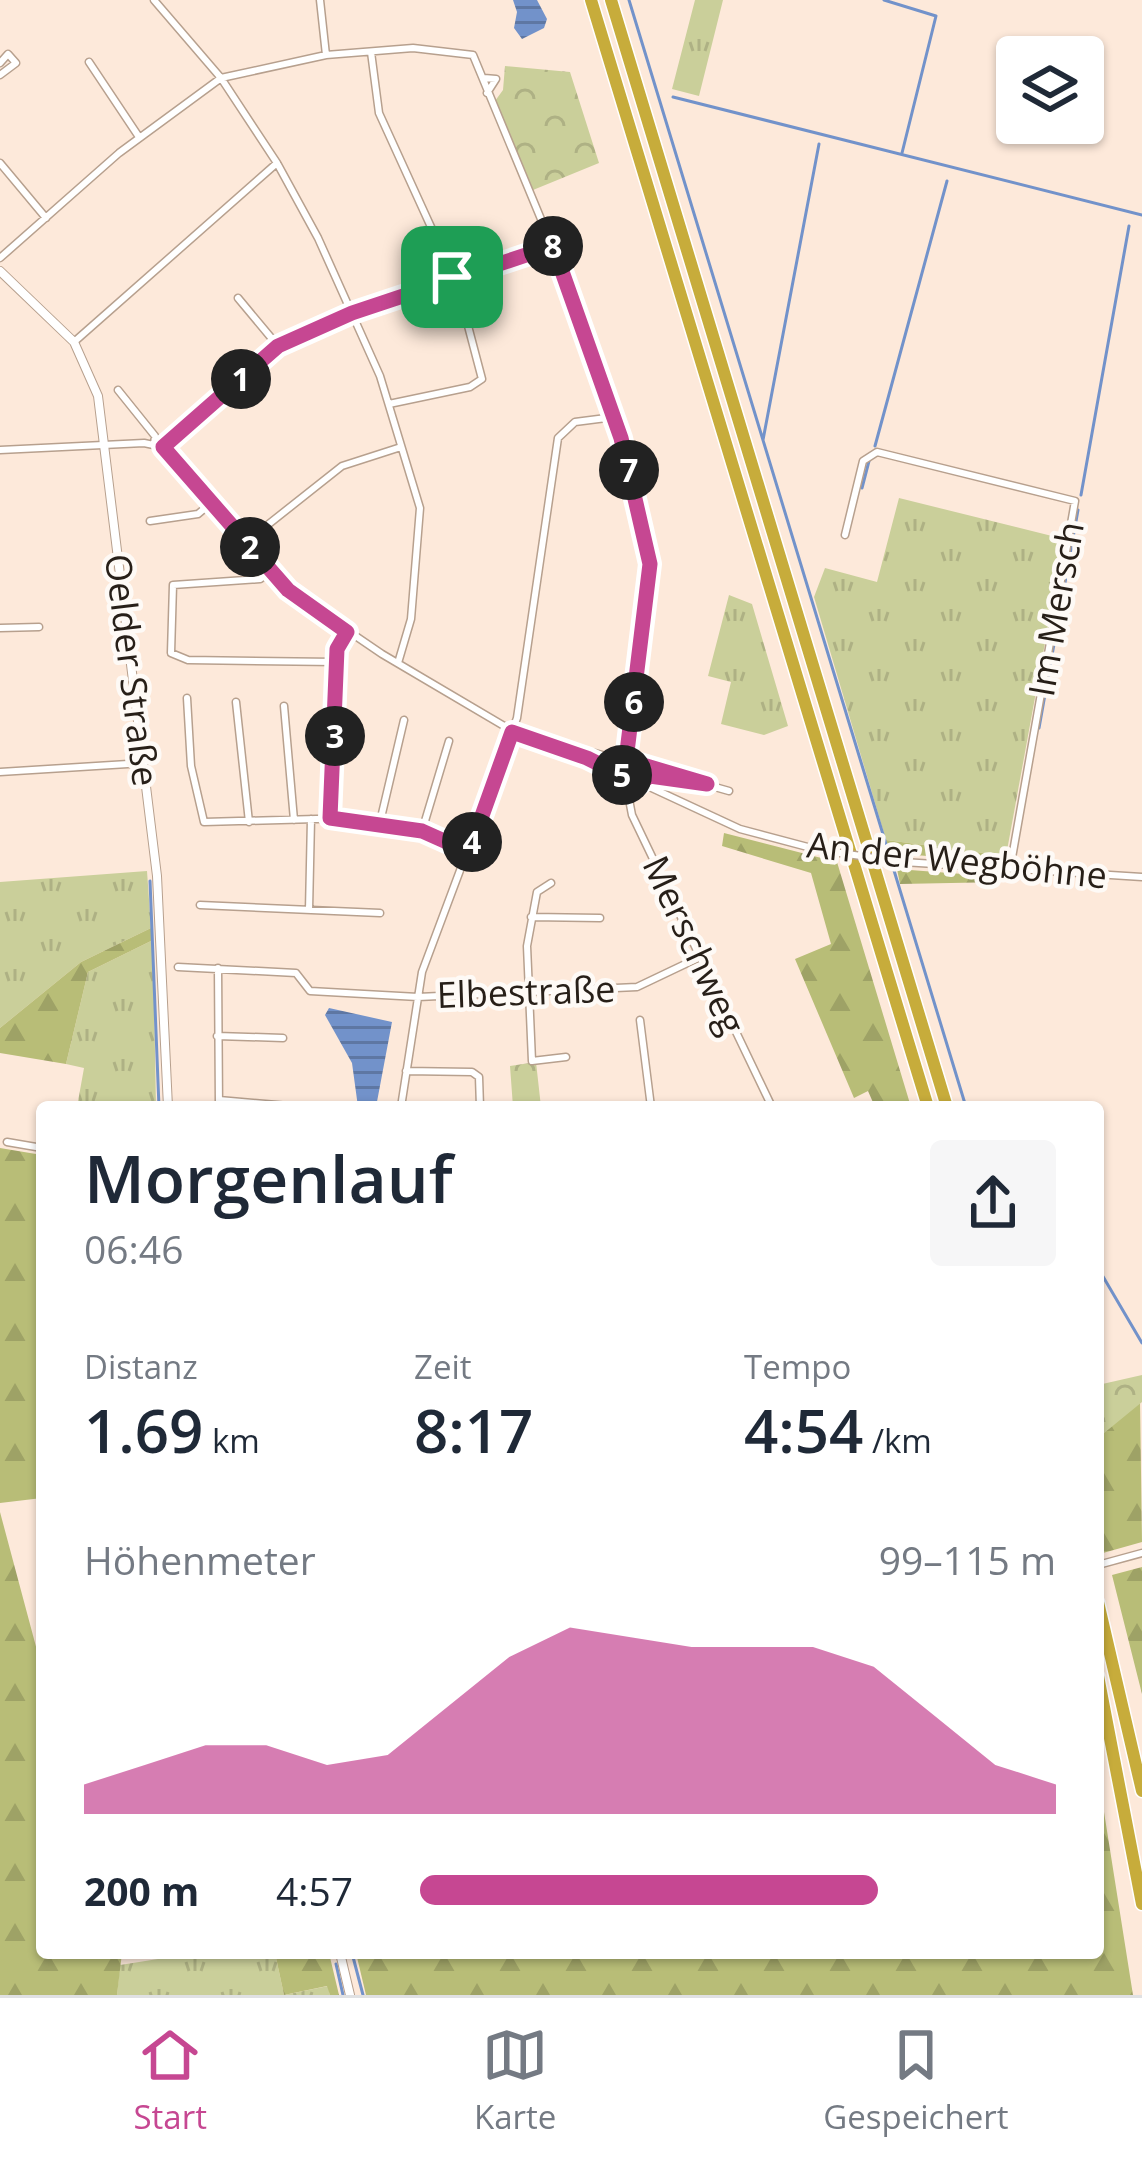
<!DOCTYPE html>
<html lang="de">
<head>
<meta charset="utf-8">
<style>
  body { margin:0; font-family:"Open Sans",sans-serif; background:#f6f6f7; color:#1f2937; height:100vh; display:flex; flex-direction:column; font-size:45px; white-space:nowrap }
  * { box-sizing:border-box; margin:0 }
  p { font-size:39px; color:#747a83 }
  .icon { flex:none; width:66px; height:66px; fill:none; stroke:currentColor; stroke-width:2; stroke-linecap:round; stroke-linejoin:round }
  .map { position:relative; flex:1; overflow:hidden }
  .panel { position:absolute; left:36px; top:1101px; width:1068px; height:858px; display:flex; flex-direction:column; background:#fff; border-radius:12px; box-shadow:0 3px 9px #0004 }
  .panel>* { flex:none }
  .buttons { position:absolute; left:996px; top:36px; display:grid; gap:24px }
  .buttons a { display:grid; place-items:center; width:108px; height:108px; border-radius:12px; background:#fff; box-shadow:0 3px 9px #0004; font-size:60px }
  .pin { position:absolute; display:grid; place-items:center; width:102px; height:102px; color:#fff; margin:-51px; border-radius:24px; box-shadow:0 6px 18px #0006 }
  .km { position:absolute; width:60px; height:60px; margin:-30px; border-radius:50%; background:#222; color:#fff; font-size:33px; line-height:60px; text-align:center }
  .round { display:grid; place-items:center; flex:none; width:126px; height:126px; border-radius:12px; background:#f6f6f7 }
  .head { display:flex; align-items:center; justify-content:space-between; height:204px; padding:0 48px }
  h1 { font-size:66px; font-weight:600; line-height:90px }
  .stats { display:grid; grid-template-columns:repeat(3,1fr); gap:18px; height:204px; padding:12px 48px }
  .stats div { display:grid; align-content:center }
  .stats b { font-size:60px; font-weight:600 }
  .stats small { font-size:33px; font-weight:400 }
  .stats p { font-size:33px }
  .chart { height:336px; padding:24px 48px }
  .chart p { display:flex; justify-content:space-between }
  .chart svg { width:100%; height:216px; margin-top:12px; fill:#c64792; opacity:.7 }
  ul { padding:0 48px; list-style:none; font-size:39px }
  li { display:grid; grid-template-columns:192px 144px 1fr; align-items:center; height:90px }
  li i { height:30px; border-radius:15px; background:#c64792 }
  .dock { display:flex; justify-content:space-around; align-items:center; height:168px; border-top:3px solid #e0e1e3; background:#fff; font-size:33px; color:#747a83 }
  .dock a { display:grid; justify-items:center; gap:6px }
  .dock .active { color:#c64792 }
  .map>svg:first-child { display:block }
  .grass { fill:url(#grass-tufts) }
  .forest { fill:url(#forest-firs) }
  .park { fill:url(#park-crowns) }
  .water { fill:url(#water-rules) }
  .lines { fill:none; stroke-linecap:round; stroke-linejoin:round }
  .stream { stroke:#7292ca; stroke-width:3 }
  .minor-casing { stroke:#b7a08e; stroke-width:9 }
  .tertiary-casing { stroke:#b7a08e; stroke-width:10 }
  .motorway-casing { stroke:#fff; stroke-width:15 }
  .minor { stroke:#fff; stroke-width:6 }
  .tertiary { stroke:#fff; stroke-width:8 }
  .motorway { stroke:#c7ac3b; stroke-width:12 }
  .minor-bridge-casing { stroke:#b7a08e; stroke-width:9; stroke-linecap:butt }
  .minor-bridge { stroke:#fff; stroke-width:6 }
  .route-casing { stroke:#fff; stroke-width:24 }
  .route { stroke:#c64792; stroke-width:15 }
  .labels { text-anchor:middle; stroke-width:9; stroke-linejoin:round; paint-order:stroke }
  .street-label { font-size:36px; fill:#271f18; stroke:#fefaf6 }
</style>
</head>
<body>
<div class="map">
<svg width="1142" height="1995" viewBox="0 0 1142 1995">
  <defs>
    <pattern id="grass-tufts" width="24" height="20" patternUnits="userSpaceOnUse" patternTransform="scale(3)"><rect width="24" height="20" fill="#cacf9a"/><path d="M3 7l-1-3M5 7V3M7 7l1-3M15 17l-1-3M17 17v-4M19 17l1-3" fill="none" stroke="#aeb184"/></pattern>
    <pattern id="forest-firs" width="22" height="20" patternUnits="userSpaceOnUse" patternTransform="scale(3)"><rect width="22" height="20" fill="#b8bd77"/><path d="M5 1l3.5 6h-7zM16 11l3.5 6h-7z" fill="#9ea266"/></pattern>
    <pattern id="park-crowns" width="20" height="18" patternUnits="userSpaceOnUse" patternTransform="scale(3)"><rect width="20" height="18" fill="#cacf9a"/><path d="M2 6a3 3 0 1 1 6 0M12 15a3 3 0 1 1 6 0" fill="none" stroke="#aeb184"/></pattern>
    <pattern id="water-rules" width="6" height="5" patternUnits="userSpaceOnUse" patternTransform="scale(3)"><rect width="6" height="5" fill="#7292ca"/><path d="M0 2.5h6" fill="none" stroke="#5e77a3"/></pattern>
  </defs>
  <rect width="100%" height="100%" fill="#fde9da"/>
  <path class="grass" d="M695,0H723L699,96L672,89Z
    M899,498L1064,539L1006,856L886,840L814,597L825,568L877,582Z
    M729,595L752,604L788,726L764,735L721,724L731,682L708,676Z
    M147,871L151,928L81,962L0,1028V882Z
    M153,940L156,1107H77L84,1068L66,1064L88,972Z
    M196,1953H275L284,1995L328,1986L330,1995H117L120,1965Z"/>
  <path class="forest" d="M724,833L837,862L911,1107H875L868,1091L854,1098L795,959L831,944L811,873L722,846Z
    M886,840L1006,856L1005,862L889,853Z
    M897,869L1002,877V882L900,884Z
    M151,928L153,940L88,972L66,1064L0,1053V1028L81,962Z
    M0,1148L42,1155V1498L0,1503Z
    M1140,1400L1142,1542L1103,1553L1098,1438Z
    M0,1512L42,1669V1953H122L117,1995H0Z
    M1142,1567V1694L1112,1575Z
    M1098,1774L1133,1995H366L356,1953H1098Z
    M275,1953H329L339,1995H330L327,1986L284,1995Z"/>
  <path class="park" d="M505,66L570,72L599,163L533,190L495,101L503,90Z
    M536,1062L541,1107H513L510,1066Z
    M1142,1375V1402L1098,1438V1385Z"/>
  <path class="water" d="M513,0H537L547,19L544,28L522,39L514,28L517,12Z
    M329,1008L392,1022L376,1107H358L352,1063L325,1015Z"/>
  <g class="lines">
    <path class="stream" d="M629,0L966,1107
      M884,0L936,16L902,153
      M673,97L1142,215
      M763,440L819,144
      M875,446L947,181
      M862,488L869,461
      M1081,495L1129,226
      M1039,728L1078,510
      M150,881L159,1107
      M1098,1268L1142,1343
      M333,1953L334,1956
      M352,1953L363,1995
      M336,1964L343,1995"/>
    <g class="minor-casing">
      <path id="minor" d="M154,0L221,78L277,163L318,238L380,376L420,508L411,619L398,663
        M320,0L326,55
        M371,52L379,113L457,284L482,379L470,387L389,404
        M89,62L139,137
        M0,63L8,54L16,63L0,75
        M484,78L496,79L487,93
        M0,163L46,218
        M0,258L119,153L221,78L326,55L413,48L473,55L577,306L621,438L648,548L651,580L626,761
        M238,298L278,346
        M74,342L277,163
        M118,390L155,436L154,444
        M163,447L278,347L352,313L553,246
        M0,450L144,443L163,447L288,590L382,654L521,736L587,758L740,829L819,850
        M150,521L198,514L211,503
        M845,535L863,461L877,452L1075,501L1010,869
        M246,542L342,466L401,447
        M271,571L260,579L173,585L171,653L188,660L336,662
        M0,628L39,627
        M187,698L191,766L204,822L352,818L422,831L469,852
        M236,702L249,822
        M284,706L294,820
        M587,758L595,753L729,791
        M0,772L144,763
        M634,782L628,794L632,815L772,1107
        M639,784L649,776L703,784
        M330,818L337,649L347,632
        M380,822L404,720
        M422,831L449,741
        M903,862L1142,877
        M551,883L537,892L527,946L532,1061L566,1057
        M200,905L380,913
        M309,910L311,819
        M531,917L600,918
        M178,967L296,973L310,991L418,997L637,987L700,957
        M218,968L219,1107
        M640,1020L651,1107
        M217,1036L283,1038
        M406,1071L472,1072L479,1077L480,1107
        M219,1100L300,1107
        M401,1107L422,972L517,718L558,438L575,422L614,417
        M7,1142L42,1148
        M1098,1565L1142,1553"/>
    </g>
    <g class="tertiary-casing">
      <path id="tertiary" d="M0,271L74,342L98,396L157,876L168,1107
        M340,1953L350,1995"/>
    </g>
    <g class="motorway-casing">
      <path id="motorway" d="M591,0L928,1107
        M611,0L947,1107
        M1098,1602L1142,1791
        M1098,1676L1142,1904"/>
    </g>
    <use href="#minor" class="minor"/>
    <use href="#tertiary" class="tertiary"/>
    <use href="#motorway" class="motorway"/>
    <g class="minor-bridge-casing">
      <path id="minor-bridge" d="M819,850L903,862"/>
    </g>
    <use href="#minor-bridge" class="minor-bridge"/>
  </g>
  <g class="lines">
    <g class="route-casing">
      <path id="route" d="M553,246L621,438L650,564L626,760L707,784L650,776L639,784L587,758L512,732L469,852L422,831L330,818L337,649L347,632L288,590L163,447L278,346L352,313Z"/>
    </g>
    <use href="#route" class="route"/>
  </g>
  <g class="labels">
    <g class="street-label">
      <text transform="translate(1056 609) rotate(-80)" y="13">Im Mersch</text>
      <text transform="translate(132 670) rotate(83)" y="13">Oelder Straße</text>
      <text transform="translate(957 860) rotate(6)" y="13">An der Wegböhne</text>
      <text transform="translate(694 945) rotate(65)" y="13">Merschweg</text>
      <text transform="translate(526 992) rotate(-2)" y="13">Elbestraße</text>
    </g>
  </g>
</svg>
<div class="buttons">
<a><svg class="icon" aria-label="layers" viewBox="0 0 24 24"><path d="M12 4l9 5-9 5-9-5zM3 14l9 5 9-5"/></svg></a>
</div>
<div class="pin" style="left:452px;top:277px;background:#1e9e55"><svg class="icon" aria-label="arrive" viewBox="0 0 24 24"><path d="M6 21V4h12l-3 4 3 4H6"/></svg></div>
<b class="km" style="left:241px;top:379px">1</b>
<b class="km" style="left:250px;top:547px">2</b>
<b class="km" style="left:335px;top:736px">3</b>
<b class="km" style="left:472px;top:842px">4</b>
<b class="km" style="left:622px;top:775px">5</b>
<b class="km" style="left:634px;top:702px">6</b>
<b class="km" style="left:629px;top:470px">7</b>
<b class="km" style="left:553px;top:246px">8</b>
<section class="panel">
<div class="head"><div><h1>Morgenlauf</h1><p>06:46</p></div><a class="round"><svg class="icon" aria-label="share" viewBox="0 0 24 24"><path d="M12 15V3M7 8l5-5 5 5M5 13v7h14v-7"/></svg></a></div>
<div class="stats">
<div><p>Distanz</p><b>1.69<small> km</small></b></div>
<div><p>Zeit</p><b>8:17</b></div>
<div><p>Tempo</p><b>4:54<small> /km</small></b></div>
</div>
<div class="chart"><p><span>Höhenmeter</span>99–115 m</p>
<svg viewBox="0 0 160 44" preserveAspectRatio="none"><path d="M0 44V38L10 34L20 30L30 30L40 34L50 32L60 22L70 12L80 6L90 8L100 10L110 10L120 10L130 14L140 24L150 34L160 38V44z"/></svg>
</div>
<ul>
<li><b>200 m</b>4:57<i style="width:72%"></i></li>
</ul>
</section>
</div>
<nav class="dock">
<a class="active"><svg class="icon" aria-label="home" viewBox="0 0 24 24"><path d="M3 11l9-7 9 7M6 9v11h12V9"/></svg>Start</a>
<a><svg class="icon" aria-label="map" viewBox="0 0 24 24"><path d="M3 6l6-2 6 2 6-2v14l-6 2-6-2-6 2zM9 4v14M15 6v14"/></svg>Karte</a>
<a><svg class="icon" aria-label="saved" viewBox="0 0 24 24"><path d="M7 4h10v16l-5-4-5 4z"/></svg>Gespeichert</a>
</nav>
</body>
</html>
